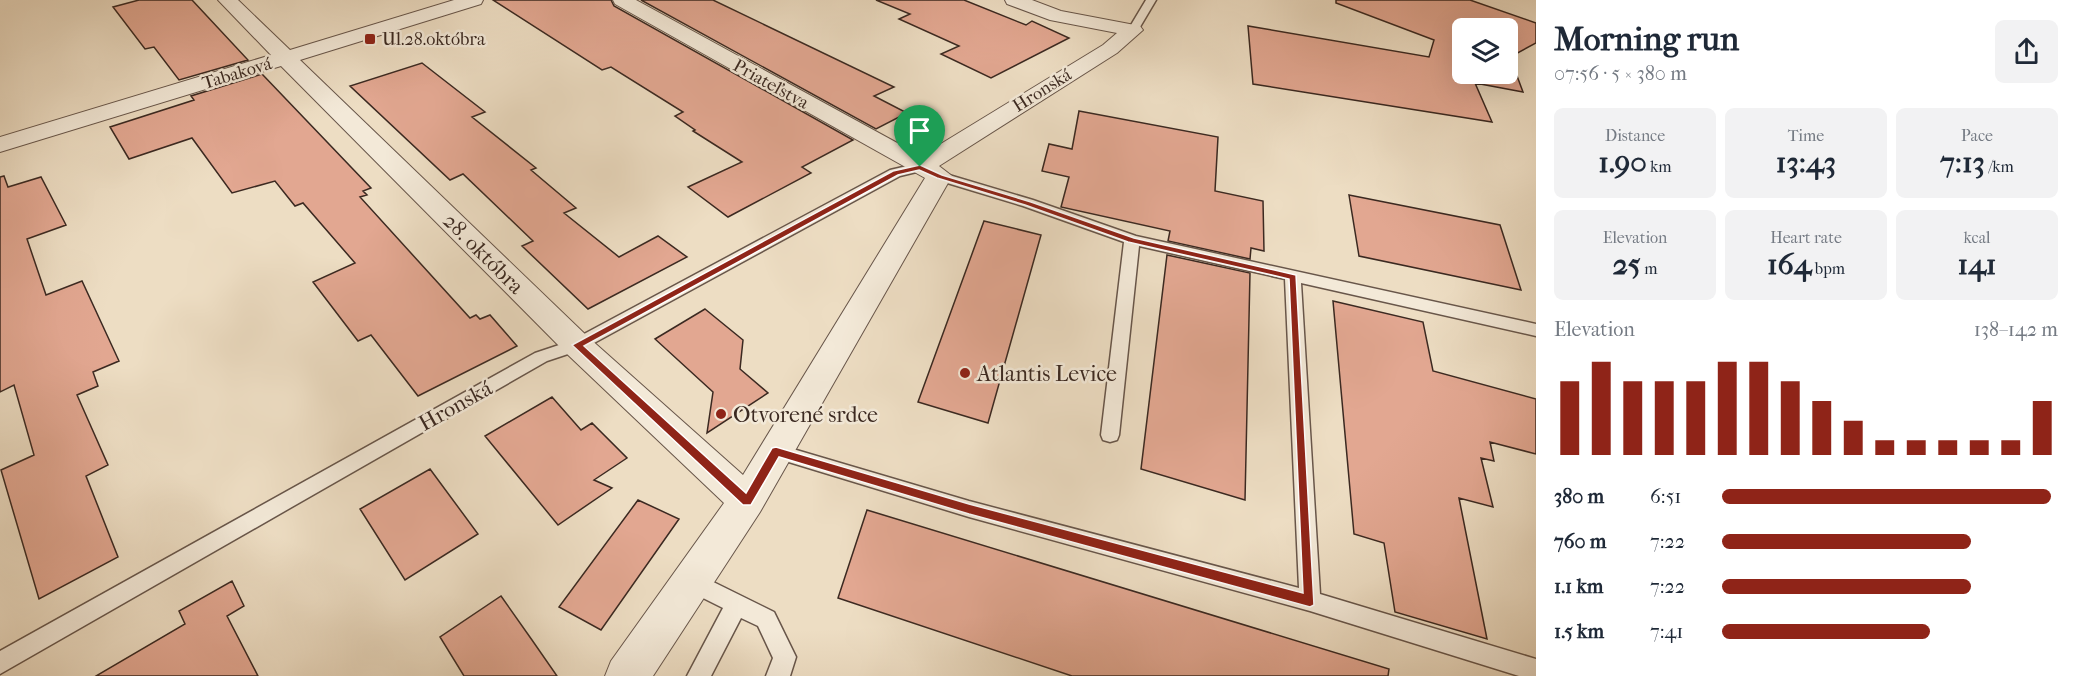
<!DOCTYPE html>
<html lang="en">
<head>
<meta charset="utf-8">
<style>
  body { margin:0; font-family:"IM FELL French Canon",serif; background:#f2f2f3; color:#1f2937; height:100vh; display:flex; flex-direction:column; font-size:22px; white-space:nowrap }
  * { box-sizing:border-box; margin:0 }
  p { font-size:20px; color:#747a83 }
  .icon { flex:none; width:33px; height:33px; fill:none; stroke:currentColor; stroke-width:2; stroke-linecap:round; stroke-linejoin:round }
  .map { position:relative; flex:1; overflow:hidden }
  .drawer { display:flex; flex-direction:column; background:#fff; width:540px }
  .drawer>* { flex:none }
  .fabs { position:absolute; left:1452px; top:18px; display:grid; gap:12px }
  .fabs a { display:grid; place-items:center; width:66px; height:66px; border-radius:9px; background:#fff; box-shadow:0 6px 24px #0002; font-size:30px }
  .pin { position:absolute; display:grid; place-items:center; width:51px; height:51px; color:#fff; margin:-62px -26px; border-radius:50% 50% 50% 0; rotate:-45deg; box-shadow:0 0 6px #0007 }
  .pin .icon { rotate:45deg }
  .round { display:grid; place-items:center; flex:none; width:63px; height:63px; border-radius:9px; background:#f2f2f3 }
  .summary { display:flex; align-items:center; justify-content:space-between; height:102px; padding:0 18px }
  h1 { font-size:33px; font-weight:700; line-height:45px }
  .stats { display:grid; grid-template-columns:repeat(3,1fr); gap:9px; height:102px; padding:6px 18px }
  .stats div { display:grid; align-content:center; border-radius:9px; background:#f2f2f3; text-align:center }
  .stats b { font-size:30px; font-weight:700 }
  .stats small { font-size:16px; font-weight:400 }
  .stats p { font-size:16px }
  .chart { height:168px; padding:12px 18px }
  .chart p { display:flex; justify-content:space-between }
  .chart svg { width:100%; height:108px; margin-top:6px; stroke:#8f2418; stroke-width:6 }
  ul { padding:0 18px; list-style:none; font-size:20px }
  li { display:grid; grid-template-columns:96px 72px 1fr; align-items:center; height:45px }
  li i { height:15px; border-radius:8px; background:#8f2418 }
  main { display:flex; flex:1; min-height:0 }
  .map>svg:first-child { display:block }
  .building { fill:#e2a791; stroke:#3b2921; stroke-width:1.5; fill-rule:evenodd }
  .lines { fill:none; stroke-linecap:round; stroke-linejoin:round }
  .lane-casing { stroke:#68564a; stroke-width:3 }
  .street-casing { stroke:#68564a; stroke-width:2 }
  .lane { fill:#f3e9d8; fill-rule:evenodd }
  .street { fill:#f3e9d8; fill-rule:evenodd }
  .route { fill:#8f2418; stroke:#fff; stroke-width:1.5; fill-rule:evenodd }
  .poi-dot { fill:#8f2418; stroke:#f3e9d8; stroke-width:2 }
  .labels { text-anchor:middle; stroke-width:5; stroke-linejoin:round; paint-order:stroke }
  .far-poi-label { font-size:18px; fill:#3b2921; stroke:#f3e9d8; text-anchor:start }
  .far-street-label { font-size:18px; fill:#3b2921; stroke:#f3e9d8 }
  .street-label { font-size:22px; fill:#3b2921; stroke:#f3e9d8 }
  .poi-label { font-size:22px; fill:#3b2921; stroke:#f3e9d8; text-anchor:start }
</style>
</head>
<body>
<main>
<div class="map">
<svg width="1536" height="676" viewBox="0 0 1536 676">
  <rect width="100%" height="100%" fill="#edddc3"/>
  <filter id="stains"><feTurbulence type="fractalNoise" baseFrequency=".00333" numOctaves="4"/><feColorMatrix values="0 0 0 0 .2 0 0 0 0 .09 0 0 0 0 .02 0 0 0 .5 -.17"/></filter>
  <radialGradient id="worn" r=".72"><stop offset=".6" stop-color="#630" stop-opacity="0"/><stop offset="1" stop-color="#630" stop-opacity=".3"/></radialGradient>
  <path class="building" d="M139,0H192L248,60L179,80L154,47L145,49L113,7Z
    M493,0H611L614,6L853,140L802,167L811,173L728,217L688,187L742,162L693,131L695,130L675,116L683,112L611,67L602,70Z
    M641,0H713L894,87L874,96L907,113L876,129Z
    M876,0H964L1026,25L1032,21L1069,38L991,78L941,54L959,46L899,19L910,14Z
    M1336,0H1470L1536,23V43L1510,57L1523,92L1475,83L1492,122L1253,84L1248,26L1429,57L1434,40L1336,3ZM1462,28H1508V74H1462Z
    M422,63L485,112L472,117L536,168L531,170L576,208L564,213L619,257L658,236L687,257L588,309L522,246L533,241L463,174L450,180L350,86Z
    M262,74L371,188L363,191L367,195L360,197L470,318L476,315L480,319L490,315L517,346L418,396L371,335L358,341L313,282L355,263L303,203L295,206L275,181L232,193L192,138L129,159L110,127L194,100L191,96Z
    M1079,111L1218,137L1215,191L1263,201L1264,251L1251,248L1250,259L1168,241L1170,231L1061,207L1069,177L1042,171L1049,144L1072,149Z
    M4,176L8,187L41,177L66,225L27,239L46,295L82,281L119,361L93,372L98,386L77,395L108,465L86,476L118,557L39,599L1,470L34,455L14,385L0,392V177Z
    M1349,195L1500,225L1521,290L1359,256Z
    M984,221L1041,235L988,423L918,402Z
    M1167,255L1250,273L1245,500L1141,469Z
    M1333,301L1423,322L1433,371L1536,399V454L1490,442L1494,461L1481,458L1493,507L1459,498L1487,639L1395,612L1384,543L1354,534Z
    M705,309L743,340L740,369L768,393L707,433L713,392L655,339Z
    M552,397L581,430L592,423L627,458L594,480L612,488L558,525L485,436Z
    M430,469L478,534L405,580L360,509Z
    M638,500L679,519L601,630L559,607Z
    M867,510L1389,669L1388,676H1072L838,598Z
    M232,581L244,606L227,616L258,676H96L185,624L179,611Z
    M501,596L532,640L557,676H464L440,637Z"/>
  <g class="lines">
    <g class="lane-casing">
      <path id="lane" d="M1146,0H1156L1137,32H1129L1128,30Z
        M920,163L927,167L925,170L900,176L583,349L547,361L0,674V651L535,353L571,341L890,170Z
        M939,172L1033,200L1136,236L1536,324V336L1301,283L1320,594L1536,659V676H1519L1310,611L969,517L769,456L767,451L769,446L776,444L969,501L1299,588L1285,279L1139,246L1119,435L1117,440L1110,442L1103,440L1101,435L1124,242L1023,206L934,179L932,176Z
        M691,571L774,612L796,657L790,676H766L773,658L758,626L741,618L711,676H687L723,608L683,588L680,581L683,574Z"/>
    </g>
    <g class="street-casing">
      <path id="street" d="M218,0H238L290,50L454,0H483L481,4L300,60L588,337L743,475L925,178L615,4L613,0H636L921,156L1103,45L1117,33L1050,20L1007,4L1005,0H1032L1061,11L1140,26L1143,30L1117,53L939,166L952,176L760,512L653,676H605L611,661L724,503L566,353L281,66L0,152V137L271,55Z"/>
    </g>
    <use href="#lane" class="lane"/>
    <use href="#street" class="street"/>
  </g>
  <path class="route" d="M920,165L942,175L1031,202L1134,238L1296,275L1314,605L1310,607L969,514L779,457L751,505H743L572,345L893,171ZM919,170L937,178L1025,205L1128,242L1289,279L1303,593L969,504L776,447L772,448L746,493L584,346L898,175Z"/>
  <g class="poi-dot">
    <rect x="364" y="33" width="12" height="12" rx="3"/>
    <circle cx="965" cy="373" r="6"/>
    <circle cx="721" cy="414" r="6"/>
  </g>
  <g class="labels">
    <g class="far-poi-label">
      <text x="382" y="45">Ul.28.októbra</text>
    </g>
    <g class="far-street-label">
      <text transform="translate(237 73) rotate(-17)" y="6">Tabaková</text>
      <text transform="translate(771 84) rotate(29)" y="6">Priateľstva</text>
      <text transform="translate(1042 90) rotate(-32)" y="6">Hronská</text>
    </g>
    <g class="street-label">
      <text transform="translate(484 253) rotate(45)" y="8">28. októbra</text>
      <text transform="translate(455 405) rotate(-29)" y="8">Hronská</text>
    </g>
    <g class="poi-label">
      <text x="977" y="381">Atlantis Levice</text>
      <text x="733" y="422">Otvorené srdce</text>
    </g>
  </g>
  <rect width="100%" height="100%" filter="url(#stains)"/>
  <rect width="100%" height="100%" fill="url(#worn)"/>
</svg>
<div class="fabs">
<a><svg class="icon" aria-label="layers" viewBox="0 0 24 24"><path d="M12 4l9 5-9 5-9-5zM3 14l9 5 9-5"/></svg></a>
</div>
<div class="pin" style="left:920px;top:167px;background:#1e9e55"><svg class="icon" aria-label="arrive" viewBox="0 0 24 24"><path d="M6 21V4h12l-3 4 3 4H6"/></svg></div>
</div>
<section class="drawer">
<div class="summary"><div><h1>Morning run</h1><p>07:56 · 5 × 380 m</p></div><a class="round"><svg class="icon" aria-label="share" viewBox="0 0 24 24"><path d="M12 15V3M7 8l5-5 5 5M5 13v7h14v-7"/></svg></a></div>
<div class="stats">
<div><p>Distance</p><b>1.90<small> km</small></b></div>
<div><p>Time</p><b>13:43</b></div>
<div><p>Pace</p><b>7:13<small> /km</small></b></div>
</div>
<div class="stats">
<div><p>Elevation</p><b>25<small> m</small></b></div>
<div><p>Heart rate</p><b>164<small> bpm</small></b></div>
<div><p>kcal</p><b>141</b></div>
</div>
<div class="chart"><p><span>Elevation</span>138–142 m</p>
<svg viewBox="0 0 160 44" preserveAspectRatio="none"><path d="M5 44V14M15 44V6M25 44V14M35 44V14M45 44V14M55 44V6M65 44V6M75 44V14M85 44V22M95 44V30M105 44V38M115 44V38M125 44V38M135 44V38M145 44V38M155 44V22"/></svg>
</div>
<ul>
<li><b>380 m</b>6:51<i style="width:98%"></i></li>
<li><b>760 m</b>7:22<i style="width:74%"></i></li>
<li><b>1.1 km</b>7:22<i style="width:74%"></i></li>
<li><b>1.5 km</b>7:41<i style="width:62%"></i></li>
</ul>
</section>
</main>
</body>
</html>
